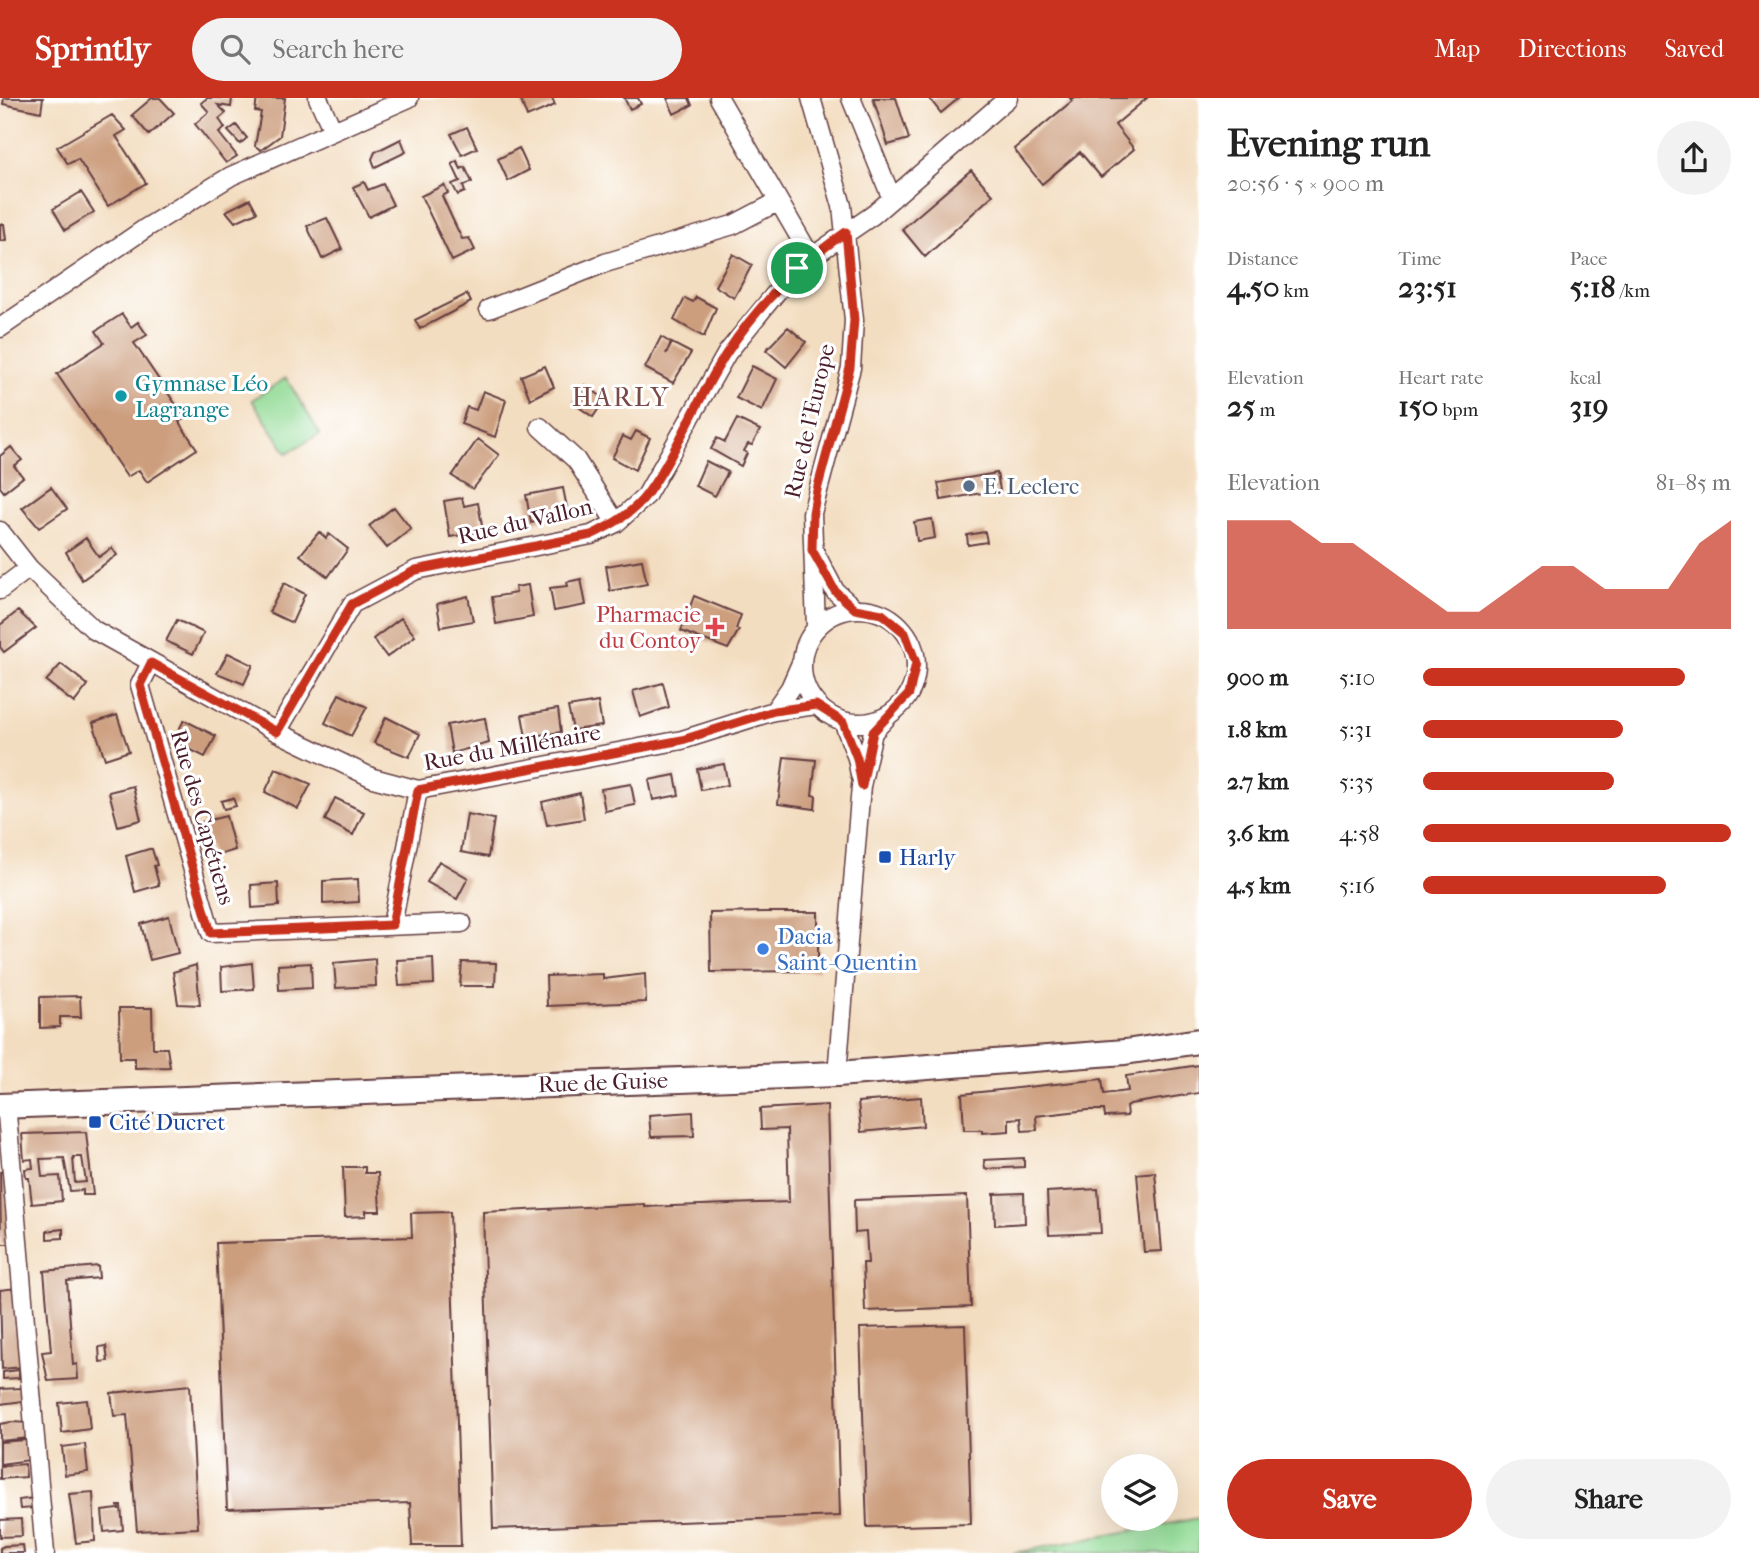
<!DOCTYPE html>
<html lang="en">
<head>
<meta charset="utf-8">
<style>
  body { margin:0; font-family:"IM FELL French Canon",serif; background:#f2f2f2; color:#222; height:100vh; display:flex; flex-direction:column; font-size:26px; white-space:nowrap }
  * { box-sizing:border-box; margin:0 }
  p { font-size:23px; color:#767676 }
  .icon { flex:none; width:38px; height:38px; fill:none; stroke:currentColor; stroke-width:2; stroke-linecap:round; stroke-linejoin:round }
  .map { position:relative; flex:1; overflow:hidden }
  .side { display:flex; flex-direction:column; background:#fff; width:560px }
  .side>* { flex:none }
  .buttons { position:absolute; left:1101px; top:1356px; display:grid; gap:14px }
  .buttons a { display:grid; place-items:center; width:77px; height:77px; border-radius:50%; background:#fff; box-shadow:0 7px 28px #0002; font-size:35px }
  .pin { position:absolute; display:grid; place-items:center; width:60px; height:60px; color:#fff; margin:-30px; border:4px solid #fff; border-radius:50%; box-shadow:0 2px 7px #0007 }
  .round { display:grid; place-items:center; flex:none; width:74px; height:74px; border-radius:37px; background:#f2f2f2 }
  .summary { display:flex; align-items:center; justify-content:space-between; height:119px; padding:0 28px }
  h1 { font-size:38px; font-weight:800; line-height:52px }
  .stats { display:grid; grid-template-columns:repeat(3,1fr); gap:10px; height:119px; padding:7px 28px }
  .stats div { display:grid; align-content:center }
  .stats b { font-size:30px; font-weight:800 }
  .stats small { font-size:19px; font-weight:400 }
  .stats p { font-size:19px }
  .chart { height:196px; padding:14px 28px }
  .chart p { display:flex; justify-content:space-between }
  .chart svg { width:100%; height:126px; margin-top:7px; fill:#c8321e; opacity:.7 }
  .primary-button { display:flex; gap:14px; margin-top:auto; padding:14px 28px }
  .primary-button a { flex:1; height:80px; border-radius:42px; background:#c8321e; color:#fff; font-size:28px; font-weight:800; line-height:80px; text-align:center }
  .primary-button a+a { background:#f2f2f2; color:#222 }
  ul { padding:0 28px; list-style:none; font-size:23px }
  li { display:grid; grid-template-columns:112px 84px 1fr; align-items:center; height:52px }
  li i { height:18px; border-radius:9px; background:#c8321e }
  header { display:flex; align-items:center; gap:42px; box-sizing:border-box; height:98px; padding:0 35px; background:#c8321e; color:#fff }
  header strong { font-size:33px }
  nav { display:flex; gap:38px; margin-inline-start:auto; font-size:24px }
  .search { width:490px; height:63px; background:#f2f2f2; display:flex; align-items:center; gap:18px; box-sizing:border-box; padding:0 24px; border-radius:38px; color:#767676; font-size:26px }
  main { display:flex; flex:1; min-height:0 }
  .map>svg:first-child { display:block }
  .pitch { fill:#91da94; stroke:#6e7c60; stroke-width:2 }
  .building { fill:#cc9e7e; fill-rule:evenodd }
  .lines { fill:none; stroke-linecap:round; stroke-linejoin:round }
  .minor-casing { stroke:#633c41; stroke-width:21 }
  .secondary-casing { stroke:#633c41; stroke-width:28 }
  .minor { stroke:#fff; stroke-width:18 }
  .secondary { stroke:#fff; stroke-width:24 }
  .route-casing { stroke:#fff; stroke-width:14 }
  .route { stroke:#c8321e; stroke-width:9 }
  .culture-dot { fill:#0f9aa8; stroke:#fff; stroke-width:2.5 }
  .service-dot { fill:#5c6f8a; stroke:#fff; stroke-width:2.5 }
  .health-dot { fill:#e0444e; stroke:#fff; stroke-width:2.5 }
  .transit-dot { fill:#1a4fb4; stroke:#fff; stroke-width:2.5 }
  .shop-dot { fill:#3f7fe0; stroke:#fff; stroke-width:2.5 }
  .labels { text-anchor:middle; stroke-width:6; stroke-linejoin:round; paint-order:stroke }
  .culture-label { font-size:23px; fill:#0d838f; stroke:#fff; text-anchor:start }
  .street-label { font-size:23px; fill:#4a1f2b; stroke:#fff }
  .service-label { font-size:23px; fill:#4e5e75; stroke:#fff; text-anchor:start }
  .health-label { font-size:23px; fill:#be3a42; stroke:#fff; text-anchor:end }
  .transit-label { font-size:23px; fill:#164399; stroke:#fff; text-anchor:start }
  .shop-label { font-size:23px; fill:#366cbe; stroke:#fff; text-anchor:start }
  .quarter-label { font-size:26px; letter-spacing:2px; fill:#784b48; stroke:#fff }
</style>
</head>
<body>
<header>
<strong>Sprintly</strong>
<div class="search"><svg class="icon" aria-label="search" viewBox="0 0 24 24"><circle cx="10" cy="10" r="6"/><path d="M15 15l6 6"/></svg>Search here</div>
<nav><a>Map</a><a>Directions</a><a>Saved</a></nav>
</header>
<main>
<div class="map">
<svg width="1199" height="1455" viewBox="0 0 1199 1455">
  <rect width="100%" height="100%" fill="#fff"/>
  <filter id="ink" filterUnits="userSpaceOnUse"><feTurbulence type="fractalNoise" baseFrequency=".0143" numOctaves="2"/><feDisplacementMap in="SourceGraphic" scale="14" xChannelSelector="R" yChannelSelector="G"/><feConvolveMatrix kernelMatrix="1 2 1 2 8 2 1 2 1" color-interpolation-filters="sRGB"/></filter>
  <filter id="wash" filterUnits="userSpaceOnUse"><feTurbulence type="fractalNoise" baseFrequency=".00686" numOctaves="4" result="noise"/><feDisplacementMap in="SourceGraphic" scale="28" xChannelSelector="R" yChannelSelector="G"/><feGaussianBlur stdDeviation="1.57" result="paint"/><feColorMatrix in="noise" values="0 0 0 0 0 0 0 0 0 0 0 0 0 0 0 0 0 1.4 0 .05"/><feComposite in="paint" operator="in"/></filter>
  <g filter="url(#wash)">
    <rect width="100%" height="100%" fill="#f3ddc0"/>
    <path class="pitch" d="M286,280L320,336L287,355L252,302Z
      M1199,1420V1455H1013Z"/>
    <g id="blocks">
      <path class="building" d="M4,0H43L41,14L3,6Z
        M152,0H160L174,15L149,37L132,17Z
        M207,0H232L231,9L218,7L226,15L219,21L225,30L219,35L237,58L226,65L195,26L209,14L201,5Z
        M257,0H285L280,38L261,52L255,48L261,14L255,13Z
        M520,0H552L555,7L527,19Z
        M624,0H638L641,6L630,11Z
        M667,0H689L692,7L674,16Z
        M873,0H896L909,41L888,47Z
        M929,0H959L941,15Z
        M1070,0H1147L1115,27L1134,51L1101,79L1080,54L1042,86L1014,51L1072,3Z
        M112,17L126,32L116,38L146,85L108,108L78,61L68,66L57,49Z
        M236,27L247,40L240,46L228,33Z
        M467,29L477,50L462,57L451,36Z
        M401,41L406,54L375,69L372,61L375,54Z
        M519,50L529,72L508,83L498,61Z
        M457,63L461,71L465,69L472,84L463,88L465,94L458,97L452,86L460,83L452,66Z
        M971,72L993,97L925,159L902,131Z
        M364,84L368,92L383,86L393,107L369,119L353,89Z
        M444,87L448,95L442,98L452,120L462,141L469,140L475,152L452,163L421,98Z
        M81,94L94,114L65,132L53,111Z
        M250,101L257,114L235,124L226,113Z
        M327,120L342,151L322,161L307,128Z
        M0,126H4L6,142L0,143Z
        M733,156L752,167L734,200L715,188Z
        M467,196L471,204L420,231L415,222Z
        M696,199L716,210L704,239L674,222L685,200L693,204Z
        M122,216L131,229L138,224L147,237L134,245L185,320L179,324L197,351L147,384L139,372L127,379L57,276L104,245L96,233Z
        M788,229L806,244L786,269L766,252Z
        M661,239L671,245L666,256L672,245L691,255L673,285L645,270Z
        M545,268L554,289L530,301L521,278Z
        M752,268L777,281L762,313L736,300Z
        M585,287L605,301L593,319L573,305Z
        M483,293L506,302L495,339L461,326L467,309L476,312Z
        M737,321L760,332L752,347L748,346L744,353L747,355L741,368L711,351L717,340L725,344Z
        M636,333L650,340L635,372L612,360L623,338L631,342Z
        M478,341L499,357L473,391L452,378Z
        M11,349L22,362L14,368L23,379L4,394L0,389V358Z
        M706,363L728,374L715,398L695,388Z
        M997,375L1000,392L941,402L938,385Z
        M51,389L67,411L39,430L22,410Z
        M563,390L568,415L531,425L526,397Z
        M462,400L464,408L478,405L483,433L450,439L444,403Z
        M394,409L411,431L387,450L369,428Z
        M932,421L935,440L917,443L914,424Z
        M319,434L326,440L329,436L348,451L328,479L300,457Z
        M985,434L987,444L968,447L967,437Z
        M86,440L99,459L112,450L117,457L82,482L66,454Z
        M642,462L647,486L610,493L606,468Z
        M581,481L586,507L554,513L550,490L568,488L567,484Z
        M284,485L305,496L292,525L269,514Z
        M528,487L533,519L496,526L492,499L516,495L515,489Z
        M468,498L473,523L441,529L437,506Z
        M694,498L741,517L736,531L739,532L728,551L681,533Z
        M18,513L36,530L4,554L0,549V527Z
        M401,520L415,538L387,559L373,541Z
        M177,522L204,535L193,556L166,543Z
        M228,555L253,567L244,586L217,575Z
        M61,566L88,587L74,605L46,583Z
        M663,585L669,609L640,619L633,593Z
        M339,596L367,609L351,638L325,625Z
        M598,604L602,628L573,632L568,609Z
        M558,611L561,634L526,639L522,617Z
        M117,617L129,653L105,661L93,625Z
        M386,619L420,636L409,659L374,645Z
        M485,620L489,645L452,655L447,627Z
        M184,622L216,638L205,659L173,643Z
        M784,659L816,662L812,697L816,698L815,711L778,706Z
        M724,666L728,687L701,692L697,671Z
        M276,671L311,686L298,711L265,694Z
        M675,677L679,697L653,702L649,682Z
        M631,686L635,707L605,713L601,691Z
        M133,688L141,722L118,728L109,694Z
        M580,695L584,721L547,727L542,704Z
        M233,700L236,708L224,711L221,703Z
        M335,700L364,714L353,737L325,722Z
        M467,716L494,721L488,759L461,754Z
        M226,718L235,752L212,759L202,724Z
        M149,751H152L157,767L154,768L159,787L135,794L126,758Z
        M439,763L468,780L457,801L427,784Z
        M358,781L359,804L323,806V783Z
        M278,785L279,808L252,810L251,787Z
        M765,814H818V873L711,874L710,815Z
        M169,818L178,855L150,862L141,826Z
        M433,860L434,886L399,888L397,862Z
        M375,861L376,888L336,890L334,865Z
        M462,864L496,865L495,888H460Z
        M252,865L254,891L222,893L221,869Z
        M311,865L312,890L279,892L278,867Z
        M196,867L200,907L178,906L173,874Z
        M603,876V881L645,876L646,904L547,908L546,878Z
        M80,898L81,919H60V929L40,930V899Z
        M119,910H152L153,950H167L170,969L135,970V960H120Z
        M1199,967V995L1130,1006L1126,1009L1127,1018L1105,1019L1104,1012H1088L1036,1018L1037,1032L1022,1033L1021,1020L1009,1021V1033L982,1035V1032H964L962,996L1102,981L1104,996L1128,993L1126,978Z
        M921,999L923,1028L861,1034L858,1004Z
        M827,1007L840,1418L493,1431L483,1114L645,1106V1109L789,1104L787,1031L761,1032L760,1011Z
        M693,1014L694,1038L651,1039L649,1017Z
        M86,1034L93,1097H83V1092L70,1093L64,1060L40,1061L42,1079L60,1078L62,1103L32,1106L29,1080H26L25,1071L33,1070L32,1061L24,1062L22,1036ZM73,1059H82L86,1084L75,1085Z
        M1024,1060V1069L985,1071L984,1062Z
        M343,1069H365V1075H378L380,1113H366V1118L345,1119Z
        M6,1073L10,1146H1L0,1074Z
        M1155,1074L1162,1153L1144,1154L1137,1076Z
        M1098,1091L1101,1135L1049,1137L1047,1094Z
        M1024,1095L1025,1125L995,1127L994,1096Z
        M967,1098L971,1209L865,1213L863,1165H868L866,1134L855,1135L854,1102Z
        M450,1114L461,1448H412L410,1405L227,1411L216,1145L412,1139L411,1115Z
        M63,1131V1140L47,1141V1133Z
        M98,1168L99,1180L67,1183L73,1267L77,1266L78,1281L48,1283L42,1254L51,1253L44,1173Z
        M17,1190L23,1269L2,1271L0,1192Z
        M965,1227L971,1426L867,1429L860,1230Z
        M106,1248L108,1263L100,1264L99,1249Z
        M19,1272V1280L3,1281V1274Z
        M190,1287L198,1430L137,1433L127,1317L114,1318L111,1295Z
        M23,1290L24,1303L0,1306V1291Z
        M87,1302L90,1331L62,1335L59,1305Z
        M11,1324L28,1325L29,1340L0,1343V1326Z
        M27,1342L30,1362L0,1366V1344Z
        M85,1346L88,1374L65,1377L62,1349Z
        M25,1366L26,1379L0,1381V1368Z
        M93,1394L95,1443L76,1445L69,1396Z
        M34,1400L35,1410L20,1411L19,1402Z
        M118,1408H121L123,1432L104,1434L102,1413L119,1411Z
        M21,1421L22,1438L0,1439V1422Z
        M23,1447L24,1455H0V1450L4,1448Z"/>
    </g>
  </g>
  <g filter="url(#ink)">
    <use href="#blocks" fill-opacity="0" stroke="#633c41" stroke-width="2"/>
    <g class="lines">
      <g class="minor-casing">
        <path id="minor" d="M318,0L333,33
          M719,0L811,159
          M811,0L842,108L854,222L851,270L812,415L816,530
          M851,0L892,101
          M489,211L605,165L733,127L777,104
          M0,230L146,130L231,78L409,0
          M540,329L576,362L616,425
          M0,433L29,470L94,532L277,634L373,680L418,692L682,642L774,613L816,607
          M815,455L835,493L855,511
          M0,492L29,470
          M802 568a57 57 0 1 1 114 0a57 57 0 1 1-114 0Z
          M151,565L140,587L211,835L462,825
          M774,613L790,590L801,565
          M843,623L857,660L860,677
          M277,634L352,506L416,472L591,437L616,425L646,398L727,255L797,169L873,117L1008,0
          M392,827L418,692
          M837,976L861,688L873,634L888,618
          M6,1005L45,1455"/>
      </g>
      <g class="secondary-casing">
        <path id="secondary" d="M0,1008L837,976L1125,954L1199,943"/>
      </g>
      <use href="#minor" class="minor"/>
      <use href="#secondary" class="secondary"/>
    </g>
  </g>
  <g class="lines" filter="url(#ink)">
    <g class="route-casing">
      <path id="route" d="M846,134L854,222L850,270L817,392L813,415L812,452L835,493L855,511L882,516L905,535L916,565L909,596L873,634L862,688L857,660L843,624L816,607L774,613L682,642L418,692L392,827L211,835L140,587L151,565L277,634L352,506L416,472L591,437C612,427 633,415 647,396C678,353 697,301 726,256C758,207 798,167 846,134Z"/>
    </g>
    <use href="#route" class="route"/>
  </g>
  <circle class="culture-dot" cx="121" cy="298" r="7"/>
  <circle class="service-dot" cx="969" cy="388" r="7"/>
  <path class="health-dot" d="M711.5 518.5h7v7h7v7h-7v7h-7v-7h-7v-7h7z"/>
  <g class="transit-dot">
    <rect x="878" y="752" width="14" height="14" rx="3.5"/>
    <rect x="88" y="1017" width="14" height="14" rx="3.5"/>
  </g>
  <circle class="shop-dot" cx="763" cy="851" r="7"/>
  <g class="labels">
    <g class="culture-label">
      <text x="135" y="293">Gymnase Léo<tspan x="135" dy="26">Lagrange</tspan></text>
    </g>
    <g class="street-label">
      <text transform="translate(809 323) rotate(-77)" y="8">Rue de l'Europe</text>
      <text transform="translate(525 423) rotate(-13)" y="8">Rue du Vallon</text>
      <text transform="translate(512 649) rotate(-10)" y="8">Rue du Millénaire</text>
      <text transform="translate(203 719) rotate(74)" y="8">Rue des Capétiens</text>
      <text transform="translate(603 984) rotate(-2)" y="8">Rue de Guise</text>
    </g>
    <g class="service-label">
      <text x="983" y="396">E. Leclerc</text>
    </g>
    <g class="health-label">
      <text x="701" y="524">Pharmacie<tspan x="701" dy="26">du Contoy</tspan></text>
    </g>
    <g class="transit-label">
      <text x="899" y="767">Harly</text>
      <text x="109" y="1032">Cité Ducret</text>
    </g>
    <g class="shop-label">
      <text x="777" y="846">Dacia<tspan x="777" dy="26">Saint-Quentin</tspan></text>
    </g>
    <g class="quarter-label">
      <text x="621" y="308">HARLY</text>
    </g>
  </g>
</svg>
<div class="buttons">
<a><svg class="icon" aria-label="layers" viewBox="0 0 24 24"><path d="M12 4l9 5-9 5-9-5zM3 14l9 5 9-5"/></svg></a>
</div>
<div class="pin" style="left:797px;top:170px;background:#1e9e55"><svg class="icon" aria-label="arrive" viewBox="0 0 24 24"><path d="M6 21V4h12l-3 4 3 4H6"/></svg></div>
</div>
<section class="side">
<div class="summary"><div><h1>Evening run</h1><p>20:56 · 5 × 900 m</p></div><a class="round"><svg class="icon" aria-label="share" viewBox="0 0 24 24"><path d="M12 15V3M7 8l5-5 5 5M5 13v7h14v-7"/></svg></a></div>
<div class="stats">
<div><p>Distance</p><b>4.50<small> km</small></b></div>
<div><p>Time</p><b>23:51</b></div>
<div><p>Pace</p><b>5:18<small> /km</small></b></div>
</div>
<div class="stats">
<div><p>Elevation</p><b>25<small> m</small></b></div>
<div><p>Heart rate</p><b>150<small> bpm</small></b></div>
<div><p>kcal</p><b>319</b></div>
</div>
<div class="chart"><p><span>Elevation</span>81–85 m</p>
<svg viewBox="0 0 160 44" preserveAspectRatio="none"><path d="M0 44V6L10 6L20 6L30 14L40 14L50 22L60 30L70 38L80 38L90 30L100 22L110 22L120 30L130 30L140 30L150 14L160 6V44z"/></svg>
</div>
<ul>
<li><b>900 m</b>5:10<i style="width:85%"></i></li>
<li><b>1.8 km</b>5:31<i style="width:65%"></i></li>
<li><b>2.7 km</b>5:35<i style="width:62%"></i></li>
<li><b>3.6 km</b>4:58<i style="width:100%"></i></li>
<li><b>4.5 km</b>5:16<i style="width:79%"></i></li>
</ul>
<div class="primary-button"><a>Save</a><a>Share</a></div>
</section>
</main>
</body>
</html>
